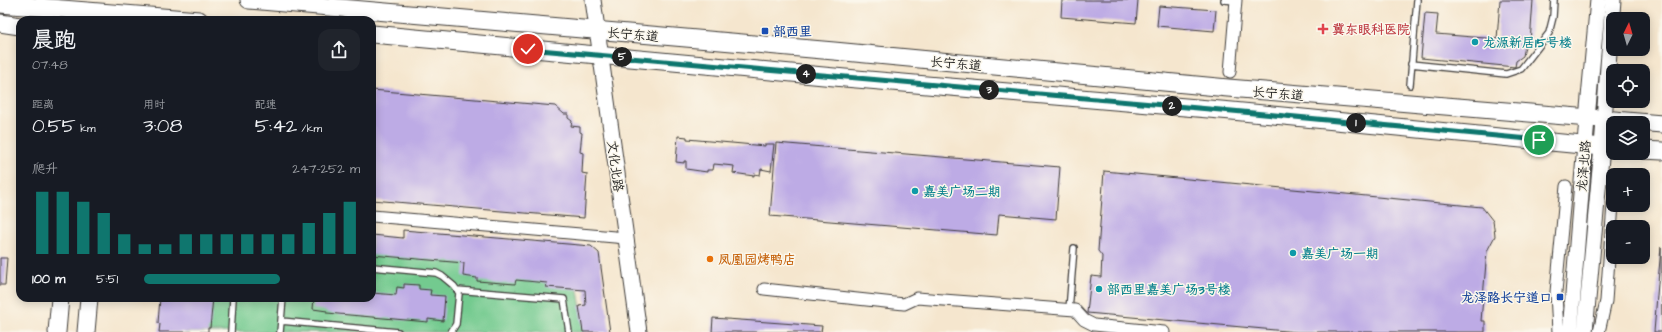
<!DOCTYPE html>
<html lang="zh">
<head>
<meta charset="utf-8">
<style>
  body { margin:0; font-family:"Architects Daughter","LXGW WenKai TC",sans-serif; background:#20242c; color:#f1f3f6; height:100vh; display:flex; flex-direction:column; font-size:15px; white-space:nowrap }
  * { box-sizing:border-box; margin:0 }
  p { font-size:13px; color:#9ea1a6 }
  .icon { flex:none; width:22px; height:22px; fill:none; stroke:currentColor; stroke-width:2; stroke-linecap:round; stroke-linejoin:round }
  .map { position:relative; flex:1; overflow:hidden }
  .drawer { position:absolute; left:16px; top:16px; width:360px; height:286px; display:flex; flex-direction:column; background:#171b24; border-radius:12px; box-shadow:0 2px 10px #0003 }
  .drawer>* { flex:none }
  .needle { width:26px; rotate:5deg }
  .fabs { position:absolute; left:1606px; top:12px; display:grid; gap:8px }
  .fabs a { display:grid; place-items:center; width:44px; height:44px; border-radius:8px; background:#171b24; box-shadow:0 2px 10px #0003; font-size:20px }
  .pin { position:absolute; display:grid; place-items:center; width:34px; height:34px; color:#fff; margin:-17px; border:2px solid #fff; border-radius:50%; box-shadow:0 1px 4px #0007 }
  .km { position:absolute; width:20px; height:20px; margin:-10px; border-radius:50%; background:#222; color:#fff; font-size:11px; line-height:20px; text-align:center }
  .round { display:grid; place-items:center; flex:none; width:42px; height:42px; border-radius:12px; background:#20242c }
  .overview { display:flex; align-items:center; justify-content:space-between; height:68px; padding:0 16px }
  h1 { font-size:22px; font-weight:600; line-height:30px }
  .metrics { display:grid; grid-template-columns:repeat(3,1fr); gap:6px; height:68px; padding:4px 16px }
  .metrics div { display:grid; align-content:center }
  .metrics b { font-size:20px; font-weight:600 }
  .metrics small { font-size:11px; font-weight:400 }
  .metrics p { font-size:11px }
  .chart { height:112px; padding:8px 16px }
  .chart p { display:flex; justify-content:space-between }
  .chart svg { width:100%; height:72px; margin-top:4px; stroke:#0f766e; stroke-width:6 }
  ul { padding:0 16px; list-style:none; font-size:13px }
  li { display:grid; grid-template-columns:64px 48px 1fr; align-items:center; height:30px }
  li i { height:10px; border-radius:5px; background:#0f766e }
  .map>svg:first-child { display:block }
  .green { fill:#73ca8f; stroke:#487356 }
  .building { fill:#bdabe5 }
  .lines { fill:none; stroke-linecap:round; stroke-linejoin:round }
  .lane-casing { stroke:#3d3a37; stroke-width:8 }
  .street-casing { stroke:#3d3a37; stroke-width:13 }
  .secondary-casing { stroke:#3d3a37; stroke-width:17 }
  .primary-casing { stroke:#3d3a37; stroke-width:19 }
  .lane { stroke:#fff; stroke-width:5.5 }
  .street { stroke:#fff; stroke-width:11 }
  .secondary { stroke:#fff; stroke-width:15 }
  .primary { stroke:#fff; stroke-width:17 }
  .route-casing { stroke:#fff; stroke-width:8 }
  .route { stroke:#0f766e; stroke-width:5 }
  .health-dot { fill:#e0444e; stroke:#fbf7ec; stroke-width:1.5 }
  .transit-dot { fill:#1a4fb4; stroke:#fbf7ec; stroke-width:1.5 }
  .culture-dot { fill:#0f9aa8; stroke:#fbf7ec; stroke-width:1.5 }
  .food-dot { fill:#e8710a; stroke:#fbf7ec; stroke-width:1.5 }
  .labels { text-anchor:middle; stroke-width:3; stroke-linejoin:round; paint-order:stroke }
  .health-label { font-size:13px; font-weight:bold; fill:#be3a42; stroke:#fbf7ec; text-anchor:start }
  .transit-label { font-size:13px; font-weight:bold; fill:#164399; stroke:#fbf7ec; text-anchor:start }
  .street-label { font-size:13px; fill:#1c1c1c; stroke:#fbf7ec }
  .culture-label { font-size:13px; font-weight:bold; fill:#0d838f; stroke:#fbf7ec; text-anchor:start }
  .food-label { font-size:13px; font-weight:bold; fill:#c56008; stroke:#fbf7ec; text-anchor:start }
</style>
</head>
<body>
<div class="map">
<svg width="1662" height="332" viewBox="0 0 1662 332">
  <rect width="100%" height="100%" fill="#fbf7ec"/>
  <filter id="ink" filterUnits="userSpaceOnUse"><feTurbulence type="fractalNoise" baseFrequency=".025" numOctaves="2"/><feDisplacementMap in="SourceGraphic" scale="8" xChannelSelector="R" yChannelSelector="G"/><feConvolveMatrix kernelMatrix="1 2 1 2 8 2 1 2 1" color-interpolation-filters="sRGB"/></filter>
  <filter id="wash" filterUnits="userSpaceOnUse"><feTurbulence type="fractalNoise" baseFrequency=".012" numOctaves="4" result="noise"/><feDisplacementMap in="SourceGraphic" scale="16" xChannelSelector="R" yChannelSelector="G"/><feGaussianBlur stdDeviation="0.9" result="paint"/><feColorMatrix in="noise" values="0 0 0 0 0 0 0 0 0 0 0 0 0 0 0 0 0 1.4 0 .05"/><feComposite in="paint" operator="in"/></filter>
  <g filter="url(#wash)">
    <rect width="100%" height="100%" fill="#f5e6ce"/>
    <path class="green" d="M372,237L572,255L585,332H184L187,298H372Z"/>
    <g id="blocks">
      <path class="building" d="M1062,0H1138L1136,23L1061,17Z
        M1500,0H1533L1530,43H1528L1527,46H1525L1523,56L1516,61L1515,67L1421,58L1425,13L1438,14L1436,34L1497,39Z
        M1159,6L1216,10L1214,31L1157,26Z
        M372,90L555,106L564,114H568V118L572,121L571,126L580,127V132L582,133L580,152L583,153L582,173L587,174L584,218L372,200Z
        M678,136L687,137V139L765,146V144H774L771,171L761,169L760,175L754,174V176L733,173L734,166L714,164L713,170H707V172L686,169V161H684V163L676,162Z
        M776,143L1060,167L1056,219L999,214L997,235L770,216Z
        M1104,171L1482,207L1493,221L1495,236L1487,251L1481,321H1485V332H1297L1087,313L1091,276L1101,277L1102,256L1098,251Z
        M403,230L591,246L599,253L610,332H583L579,306L586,305L585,290L546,287L547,283L516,280L515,284L477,281V278L463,276L464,263L372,255V235L403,238Z
        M1661,247L1662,332H1654Z
        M0,258H7L5,285H0Z
        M404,284L419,285V289L431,290L430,295L445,296L443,321L428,319V322L327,313V311L313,309L314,298H372V293L396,295L397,287L404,288Z
        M160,298H213L210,328H208V332H159L160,324L158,323Z
        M713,318L822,326L821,332H712Z"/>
    </g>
  </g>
  <g filter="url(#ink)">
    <use href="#blocks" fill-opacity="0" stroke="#3d3a37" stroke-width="1"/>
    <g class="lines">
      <g class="lane-casing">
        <path id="lane" d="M1224,0L1236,1
          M1411,64L1506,74L1521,69L1549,33L1553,17L1554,0
          M1410,85L1417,0
          M372,267L436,273L442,276L454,286L459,293L456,324L451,332
          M457,290L564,299L569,332
          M1069,310L1074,248
          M281,321L398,332
          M231,332L233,298
          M280,332L283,298"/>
      </g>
      <g class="street-casing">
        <path id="street" d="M1230,72L1236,0
          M372,216L626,238
          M764,289L904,304L917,298L1075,310L1084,320L1094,325L1164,332
          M1558,332L1556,292L1566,186
          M1599,332L1606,301L1613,204"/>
      </g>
      <g class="secondary-casing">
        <path id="secondary" d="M593,0L639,332
          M1570,332L1587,119L1598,0
          M1585,332L1602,147L1613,0"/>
      </g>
      <g class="primary-casing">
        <path id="primary" d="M249,0L834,51L1228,88L1662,124
          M0,4L199,20
          M0,23L20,26
          M372,34L845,78L1232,111L1613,148
          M1643,150L1662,151
          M57,332L60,298
          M86,332L89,298"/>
      </g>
      <use href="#lane" class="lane"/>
      <use href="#street" class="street"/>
      <use href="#secondary" class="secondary"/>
      <use href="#primary" class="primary"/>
    </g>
  </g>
  <g class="lines" filter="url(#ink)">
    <g class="route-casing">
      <path id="route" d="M528,49L1232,111L1539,140"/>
    </g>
    <use href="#route" class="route"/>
  </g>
  <path class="health-dot" d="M1321 23h4v4h4v4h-4v4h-4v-4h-4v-4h4z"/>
  <g class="transit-dot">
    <rect x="761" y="27" width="8" height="8" rx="2"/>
    <rect x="1556" y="293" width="8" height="8" rx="2"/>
  </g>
  <g class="culture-dot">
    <circle cx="1475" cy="42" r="4"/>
    <circle cx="915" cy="191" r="4"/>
    <circle cx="1293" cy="253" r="4"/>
    <circle cx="1099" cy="289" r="4"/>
  </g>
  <circle class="food-dot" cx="710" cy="259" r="4"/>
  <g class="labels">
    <g class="health-label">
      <text x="1332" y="34">冀东眼科医院</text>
    </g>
    <g class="transit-label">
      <text x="773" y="36">部西里</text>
      <text x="1552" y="302" text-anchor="end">龙泽路长宁道口</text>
    </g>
    <g class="street-label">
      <text transform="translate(633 34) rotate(5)" y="5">长宁东道</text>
      <text transform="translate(956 63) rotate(5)" y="5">长宁东道</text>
      <text transform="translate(1278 93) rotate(5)" y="5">长宁东道</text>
      <text transform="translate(616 166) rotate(82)" y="5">文化北路</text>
      <text transform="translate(1583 166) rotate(-85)" y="5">龙泽北路</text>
    </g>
    <g class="culture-label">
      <text x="1483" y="47">龙源新居15号楼</text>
      <text x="923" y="196">嘉美广场二期</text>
      <text x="1301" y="258">嘉美广场一期</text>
      <text x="1107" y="294">部西里嘉美广场3号楼</text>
    </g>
    <g class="food-label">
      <text x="718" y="264">凤凰园烤鸭店</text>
    </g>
  </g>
</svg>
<div class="fabs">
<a><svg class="needle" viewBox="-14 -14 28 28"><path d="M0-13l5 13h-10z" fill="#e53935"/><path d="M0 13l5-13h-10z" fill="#9ea1a6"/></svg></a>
<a><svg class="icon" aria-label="locate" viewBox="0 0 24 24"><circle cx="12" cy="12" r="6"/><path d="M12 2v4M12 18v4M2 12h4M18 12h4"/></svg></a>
<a><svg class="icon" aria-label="layers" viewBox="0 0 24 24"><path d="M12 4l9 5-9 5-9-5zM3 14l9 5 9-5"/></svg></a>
<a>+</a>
<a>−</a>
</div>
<div class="pin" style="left:1539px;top:140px;background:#1e9e55"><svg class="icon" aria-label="arrive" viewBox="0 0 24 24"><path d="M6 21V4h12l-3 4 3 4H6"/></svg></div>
<div class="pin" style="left:528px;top:49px;background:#d93025"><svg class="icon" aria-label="check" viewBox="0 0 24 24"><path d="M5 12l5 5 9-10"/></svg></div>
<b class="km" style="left:1356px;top:123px">1</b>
<b class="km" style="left:1172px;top:106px">2</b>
<b class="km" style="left:989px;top:90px">3</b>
<b class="km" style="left:806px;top:74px">4</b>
<b class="km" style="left:622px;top:57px">5</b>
<section class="drawer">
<div class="overview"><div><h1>晨跑</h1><p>07:48</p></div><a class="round"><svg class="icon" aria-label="share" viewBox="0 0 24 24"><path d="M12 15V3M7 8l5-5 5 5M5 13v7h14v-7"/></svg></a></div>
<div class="metrics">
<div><p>距离</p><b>0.55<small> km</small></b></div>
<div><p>用时</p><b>3:08</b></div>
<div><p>配速</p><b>5:42<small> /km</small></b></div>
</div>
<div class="chart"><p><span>爬升</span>247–252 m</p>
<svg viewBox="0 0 160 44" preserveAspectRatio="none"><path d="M5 44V6M15 44V6M25 44V12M35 44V19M45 44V32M55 44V38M65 44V38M75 44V32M85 44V32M95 44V32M105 44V32M115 44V32M125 44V32M135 44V25M145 44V19M155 44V12"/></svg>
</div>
<ul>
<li><b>100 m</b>5:51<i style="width:63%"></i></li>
</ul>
</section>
</div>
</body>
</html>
